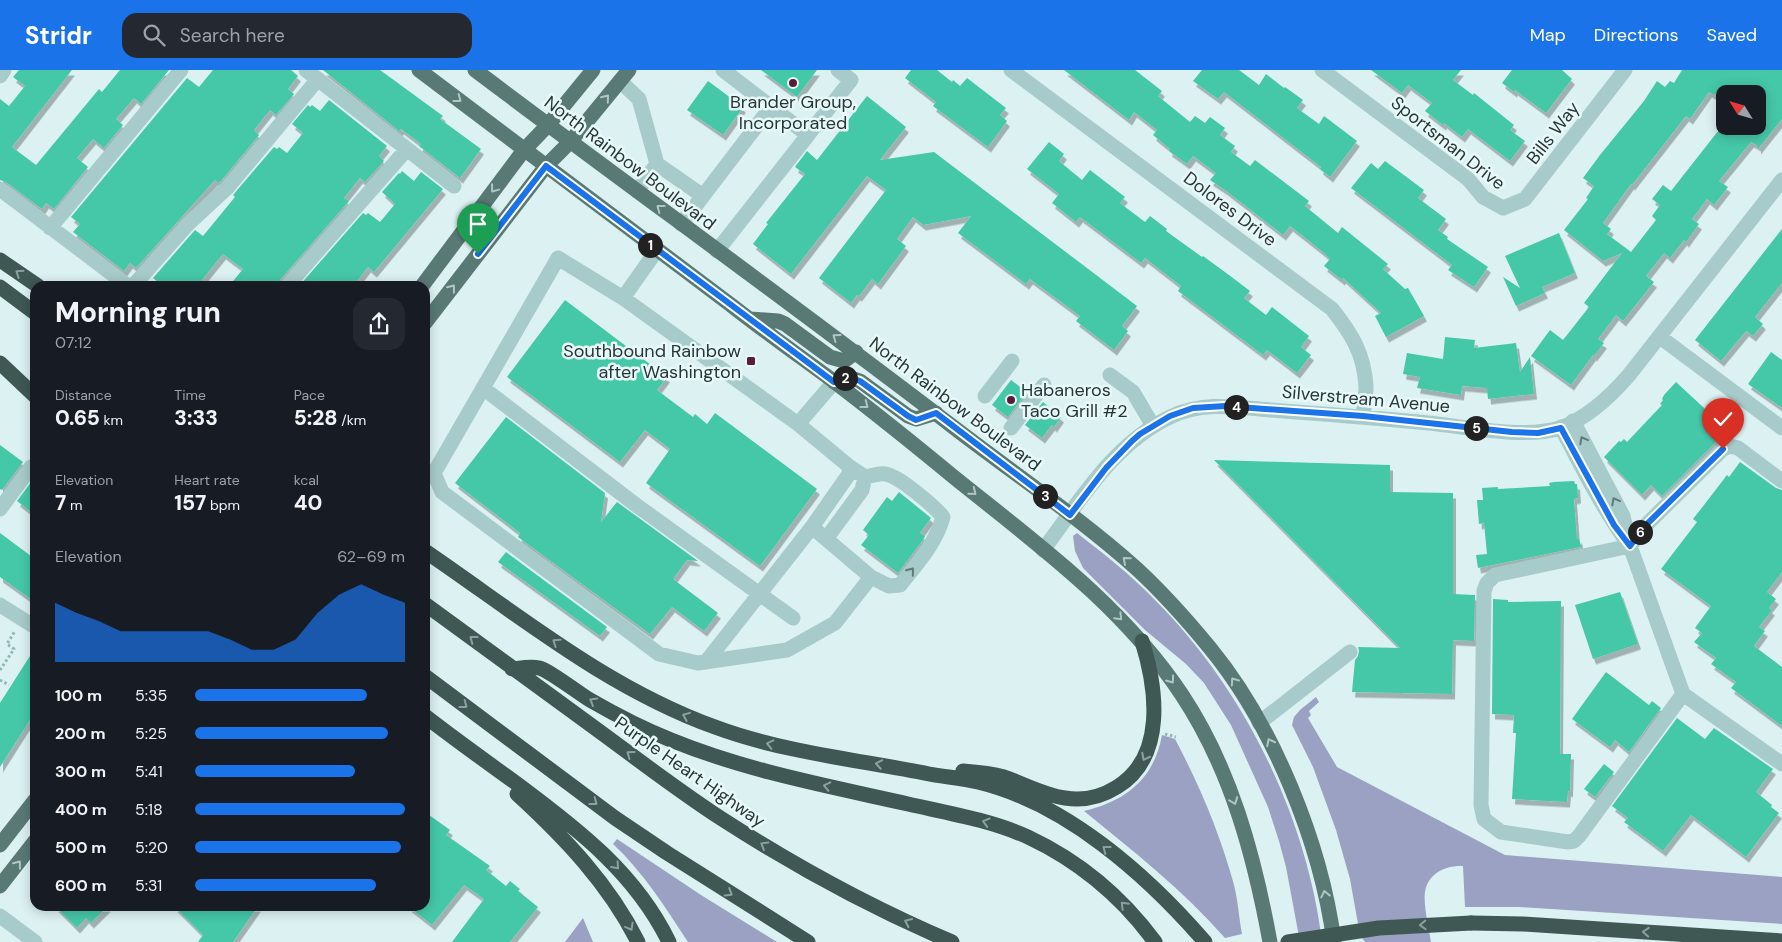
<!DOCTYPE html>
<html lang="en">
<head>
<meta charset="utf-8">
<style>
  body { margin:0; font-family:"DM Sans",sans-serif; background:#242831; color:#f1f3f6; height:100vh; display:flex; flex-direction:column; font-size:19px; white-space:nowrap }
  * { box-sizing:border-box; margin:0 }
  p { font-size:16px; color:#9ea1a6 }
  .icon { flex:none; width:28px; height:28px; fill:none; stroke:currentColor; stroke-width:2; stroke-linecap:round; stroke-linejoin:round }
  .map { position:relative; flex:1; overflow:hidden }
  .panel { position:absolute; left:30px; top:211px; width:400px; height:630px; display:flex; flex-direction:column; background:#171b24; border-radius:15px; box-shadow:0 2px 12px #0003 }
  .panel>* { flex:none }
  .needle { width:32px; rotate:307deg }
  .fabs { position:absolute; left:1716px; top:15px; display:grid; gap:10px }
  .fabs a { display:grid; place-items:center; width:50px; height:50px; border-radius:10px; background:#171b24; box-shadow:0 2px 12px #0003; font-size:25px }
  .pin { position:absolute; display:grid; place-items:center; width:42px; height:42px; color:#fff; margin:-51px -21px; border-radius:50% 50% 50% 0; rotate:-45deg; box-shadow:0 0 5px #0007 }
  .pin .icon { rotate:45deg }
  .km { position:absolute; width:25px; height:25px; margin:-12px; border-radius:50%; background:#222; color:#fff; font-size:14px; line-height:25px; text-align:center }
  .round { display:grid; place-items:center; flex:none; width:52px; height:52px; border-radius:15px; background:#242831 }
  .headline { display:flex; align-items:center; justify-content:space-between; height:85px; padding:0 25px }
  h1 { font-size:28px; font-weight:800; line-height:38px }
  .figures { display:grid; grid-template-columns:repeat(3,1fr); gap:8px; height:85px; padding:5px 25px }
  .figures div { display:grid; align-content:center }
  .figures b { font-size:21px; font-weight:800 }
  .figures small { font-size:14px; font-weight:400 }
  .figures p { font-size:14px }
  .chart { height:140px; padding:10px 25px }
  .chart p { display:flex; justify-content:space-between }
  .chart svg { width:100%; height:90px; margin-top:5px; fill:#1a73e8; opacity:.7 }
  ul { padding:0 25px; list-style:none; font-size:16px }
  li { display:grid; grid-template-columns:80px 60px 1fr; align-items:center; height:38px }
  li i { height:12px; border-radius:6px; background:#1a73e8 }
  header { display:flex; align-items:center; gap:30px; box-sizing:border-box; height:70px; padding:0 25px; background:#1a73e8; color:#fff }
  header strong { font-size:24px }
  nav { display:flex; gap:28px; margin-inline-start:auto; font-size:18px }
  .search { width:350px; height:45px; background:#242831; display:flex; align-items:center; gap:12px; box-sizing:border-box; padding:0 18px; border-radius:15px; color:#9ea1a6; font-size:19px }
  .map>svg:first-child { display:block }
  .green { fill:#9ba1c2 }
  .building { fill:#44c8a8; fill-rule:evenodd; filter:url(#shadow) }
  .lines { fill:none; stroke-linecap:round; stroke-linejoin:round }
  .path { stroke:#91b7b5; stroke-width:3; stroke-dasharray:2.5 2.5; stroke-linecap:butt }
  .minor { stroke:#a7cbca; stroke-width:15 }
  .major { stroke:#597975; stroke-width:15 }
  .highway { stroke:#3f5854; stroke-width:15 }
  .highway-bridge { stroke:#3f5854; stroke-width:15 }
  .oneway { stroke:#afc6c5 }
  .oneway2 { stroke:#8ba09f }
  .oneway3 { stroke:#617a78 }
  .route-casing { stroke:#fff; stroke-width:10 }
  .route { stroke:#1a73e8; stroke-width:6 }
  .poi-dot { fill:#5a1c36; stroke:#e8f9fa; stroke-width:2 }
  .labels { text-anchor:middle; stroke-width:5; stroke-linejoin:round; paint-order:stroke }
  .poi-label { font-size:18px; fill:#283735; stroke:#e8f9fa }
  .street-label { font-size:18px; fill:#283735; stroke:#e8f9fa }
</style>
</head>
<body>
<header>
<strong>Stridr</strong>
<div class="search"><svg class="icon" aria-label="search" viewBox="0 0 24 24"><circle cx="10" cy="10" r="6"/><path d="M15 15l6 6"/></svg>Search here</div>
<nav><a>Map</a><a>Directions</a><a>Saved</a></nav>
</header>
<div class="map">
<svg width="1782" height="872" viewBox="0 0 1782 872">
  <defs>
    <filter id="shadow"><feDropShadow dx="3" dy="5.5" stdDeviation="0" flood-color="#0004"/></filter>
  </defs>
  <rect width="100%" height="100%" fill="#dcf1f2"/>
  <path class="green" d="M1077,463C1104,484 1131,505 1155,530C1244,619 1307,747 1322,872H1300L1286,797L1279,771L1268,737L1231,655L1204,613L1186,594L1145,560L1083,498L1075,481L1073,466Z
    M1316,627L1319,632L1309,641L1311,645L1308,648L1337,697L1505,785L1782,807V854L1519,837H1465L1463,796C1446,795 1428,803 1425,822C1423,834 1429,859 1431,872H1365L1360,865L1350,809L1336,760L1313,697L1292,655L1294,647L1300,640Z
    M1162,665L1175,669C1200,716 1220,764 1234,815C1238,831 1239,848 1242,864L1225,868C1183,820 1133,781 1084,741C1126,731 1154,709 1162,665Z
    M617,769L701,825L777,872H688C665,837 644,803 613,774Z
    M583,848L593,872H565Z"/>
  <path class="building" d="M19,0H72L12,77L36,95L99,19L102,22L120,0H169L141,34L134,28L116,49L123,55L104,78L93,69L77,88L88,97L54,139L46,133L42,139L6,112L0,110V29L9,36L25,16L13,7Z
    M213,0H291L298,6L288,19L294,24L276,45L270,40L254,60L259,65L221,111L218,113L215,110L136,198L130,193L124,201L73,162L80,154L71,147L187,8L199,17Z
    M323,0H380L443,46L440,49L481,79L460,108L419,76L421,74L401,59L399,61Z
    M761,0H817L797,27Z
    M911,0H937L952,12L953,10L960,16L967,8L1006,38L1000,45L1007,51L988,77L933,36L936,32L905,8Z
    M1064,0H1135L1162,21L1158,26L1190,52L1195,46L1205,53L1210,47L1225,58L1220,65L1235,76L1231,82L1250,96L1255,90L1309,131L1305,136L1338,163L1342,157L1388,194L1383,199L1405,219L1408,218L1424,246L1386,267L1375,246L1381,243L1343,208L1342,210L1324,196L1330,189L1323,182L1290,156L1283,165L1225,120L1210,110L1216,103L1193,86L1187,94L1169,81L1170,79L1153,65L1157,60L1134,42L1129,50Z
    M1202,0H1239L1259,15L1266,4L1284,18L1285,17L1303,30L1297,38L1319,54L1324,46L1357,71L1330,107L1320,99L1321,97L1224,22L1218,29L1193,11Z
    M1371,0H1461L1453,10L1473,25L1474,23L1514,55L1510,60L1525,71L1510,91L1468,59L1462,67L1444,53L1443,55L1425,41L1432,33L1408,15L1402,23Z
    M1512,0H1562L1572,9L1546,43L1515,20L1514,22L1502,13Z
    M1682,0H1782V49L1758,79V76L1751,72L1719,111L1728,117L1714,135L1707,129L1692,149L1699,154L1686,172L1684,170L1670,188L1664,183L1646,206L1654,212L1623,251L1616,245L1598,269L1604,273L1594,286L1593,285L1571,315L1531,286L1550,260L1563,270L1589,237L1584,233L1622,183L1603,191L1564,160L1588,129L1586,128L1594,116L1583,108L1600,85L1644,31L1657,11L1665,17L1670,11L1674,13ZM1709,22L1712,24H1758V56H1722L1671,121L1663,115L1652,129L1660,135L1652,146L1656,150L1631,182L1607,164L1611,159L1603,153L1631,114L1632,115L1686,46L1690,49Z
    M708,11L743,37L723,65L687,40Z
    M867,26L906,57L880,90L934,82L1137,236L1122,256L1128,261L1114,280L1076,251L1080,246L1030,209L1026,214L958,163L971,146L923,155L913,147L897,169L906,176L878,214L872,209L859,226L857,225L851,233L819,208L886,120L867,106L791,204L753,174L768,154L766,153L805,104L795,97L807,81L817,90Z
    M329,30L387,76L379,86L384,91L365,112L360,108L344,128L349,131L280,210L278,216H229L243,199L223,184L197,216H163L153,208L195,160L203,166L235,127L233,125L274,77L277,79L279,77L287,83L303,63L292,54L308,35L310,37L312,35L320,41Z
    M1049,72L1064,84L1059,91L1082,110L1090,100L1125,127L1120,133L1145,152L1150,146L1167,159L1166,161L1202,187L1203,186L1233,208L1250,221L1244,228L1266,245L1272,237L1309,266L1301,277L1311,285L1297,303L1267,280L1263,285L1178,221L1181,216L1145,188L1141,193L1080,147L1076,152L1052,133L1059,124L1027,99Z
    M1385,91L1424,120L1418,128L1446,149L1438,160L1448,167L1447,169L1488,197L1474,217L1448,200L1452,195L1351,118L1371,93L1378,99Z
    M402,101L414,111L421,102L443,119L374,202L368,197L353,216H299L363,143L366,145L368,143L380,152L395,134L382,122L399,103L400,104Z
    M1782,159V213L1755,247L1763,254L1753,266L1746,261L1721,291L1695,270Z
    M1559,163L1575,203L1542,217L1545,223L1516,236L1503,207L1520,218L1505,186Z
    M565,230L667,307L657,320L693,347L695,344L707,354L715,343L817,419L760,496L646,413L670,379L645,360L620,392L507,307Z
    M1445,267L1475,270L1474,278L1516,273L1520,302L1530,287L1534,324L1488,329L1487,318L1462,316L1461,325L1417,318L1420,307L1403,304L1407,283L1443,289Z
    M1771,282L1782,290V338L1748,314Z
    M1011,310L1027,322L1008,347L992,335Z
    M1676,312L1717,350L1710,358L1722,369L1716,372L1662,426L1651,415L1642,425L1604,387L1619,371L1621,372L1624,369L1627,372L1662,335L1660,334L1663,330L1662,329L1664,325Z
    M1043,332L1061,347L1054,357L1052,355L1042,368L1025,355Z
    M506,347L605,423L601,452L617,432L698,491L687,490L673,509L718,543L704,561L672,537L650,564L518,467L520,463L455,413Z
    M0,375L23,392L2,420L0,419Z
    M1214,390L1390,395V422L1453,423V524L1475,525L1474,571L1453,570L1452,624L1352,622L1355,590L1358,586L1359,581L1358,577L1400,578Z
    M1740,392L1776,418L1782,420V502L1767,522L1776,529L1769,538L1772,540L1759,557L1765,561L1754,576L1782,597V656L1731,618L1736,612L1711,594L1716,588L1694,572L1702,563L1695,558L1711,536L1661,499L1697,452L1693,449L1704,435L1727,405L1729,407Z
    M35,407V445L17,431Z
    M1574,411L1575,414H1577L1578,428L1574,429L1577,469L1579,468L1581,477L1478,498L1476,485L1487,484L1484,453L1479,454L1477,430H1483L1482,418L1498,417V419L1550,416L1549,413L1554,412Z
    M899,422L931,448L920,463L925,466L923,470L898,503L861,475L869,465L863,460L887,427L892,431Z
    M0,463L35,489V532L0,507Z
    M506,482L607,557L600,566L498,492Z
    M1620,522L1638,574L1593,589L1575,535Z
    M1493,529L1508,530V532L1561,531L1560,684H1571L1570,722L1568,721L1567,732L1512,729L1516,663H1513L1514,645L1492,644Z
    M35,578V642L0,697V633Z
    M1606,602L1649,635L1652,631L1661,638L1629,682L1615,670L1610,677L1572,649Z
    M1677,648L1705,669L1714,658L1773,699L1756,722L1772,735L1771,737L1779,743L1746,787L1691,745L1663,781L1624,752L1628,748L1612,736Z
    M1604,694L1614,702L1595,727L1584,719Z
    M425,742L450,760L446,765L490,796L486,800L506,816L510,811L520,819L518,821L538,837L510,872H452L484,829L464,815L432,855L408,836H425Z
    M55,836H108L91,853L86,848L77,858Z
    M174,836H258L233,872H198L203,865Z"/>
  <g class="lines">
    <path class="path" d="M0,600L14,579L7,574L15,561
      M0,610L9,615
      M1165,664L1176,667"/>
    <path class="minor" d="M723,0L808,65L851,10L838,0
      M1011,0L1332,239C1351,263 1364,283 1366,316C1366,326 1364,336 1363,346
      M1322,0L1468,109L1483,127L1503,138L1525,129L1625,0
      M0,6L4,0
      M620,11L639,29L657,94L703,126L771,37
      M407,79L454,116
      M0,119L128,216
      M637,121L657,94
      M681,154L703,126
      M50,158L181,0
      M717,181L808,65
      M558,188L623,228L798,354L850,397L849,404L812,457L871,507L835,553L787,580L698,593L659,584L442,422L434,403Z
      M133,216L188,154L228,117L318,9
      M287,216L407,79L306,0
      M623,228L657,180
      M1660,267L1782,358
      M1110,305L1133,322L1153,356
      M483,318L636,435L793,548
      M985,326L1012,291
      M1573,351L1623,446L1630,476L1683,624L1579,766L1574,771L1568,772L1501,762L1484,749L1481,735L1484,521L1487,513L1495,505L1630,476L1644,457L1723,379L1730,376L1738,378L1782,411
      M798,354L834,312
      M1561,357C1581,396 1601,435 1626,471
      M1011,358L1044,315
      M850,397L865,407C871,406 879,403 885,404C898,405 935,437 943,447C936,473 917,494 900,515L889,516L871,507
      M0,439L31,397
      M826,469L862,420L865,407
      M1043,480C1080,431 1113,374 1170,347C1202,331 1236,337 1270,340C1323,344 1376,348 1429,353C1466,357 1526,369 1560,358C1588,348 1610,327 1629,305L1782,110
      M0,535L35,557
      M706,592L812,457
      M1683,624L1782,694
      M1259,653L1350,582
      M0,846L35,872"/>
    <path class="major" d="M419,0C523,79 627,157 731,235C764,261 798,285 832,310C874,342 915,375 955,408C1037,474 1123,536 1182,625C1231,699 1254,785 1270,872
      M475,0C633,119 794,235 952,356C1013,403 1079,447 1137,499C1163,523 1187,550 1210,578C1273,655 1321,773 1334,872
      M422,216L524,80L548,55L593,0
      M750,249L778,251L785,254L830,287L844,291L856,282
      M425,253L546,96L570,72L629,0
      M834,312L848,307L860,311L908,346L916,349L936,343
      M0,775L35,730
      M0,816L35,771"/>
    <path class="highway" d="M0,190L38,216
      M0,217L35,243
      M0,293L35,326
      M425,481C519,545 607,618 715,657C782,682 859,690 929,704C945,707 962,708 978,712C1066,733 1147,805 1205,872
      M425,534C483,577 541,619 599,661C640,691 680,722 722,749C795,796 872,838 952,872
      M512,599C521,598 531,596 539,598C547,599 580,624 590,630C616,645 643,659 671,670C747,701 828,716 908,734C948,743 990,750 1028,767C1079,791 1122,827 1155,872
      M425,606L615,748L667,783L808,872
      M425,646C456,670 488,693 520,716C579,760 636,804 669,872
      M963,701C977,702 990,703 1004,707C1024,714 1044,725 1065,728C1083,731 1101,727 1117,717C1166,687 1157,619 1142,571
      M517,724C564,767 609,814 638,872
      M1471,853L1523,854L1782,871"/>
    <path class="highway-bridge" d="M1288,872L1379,858L1471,853"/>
  </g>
  <defs><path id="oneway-chevron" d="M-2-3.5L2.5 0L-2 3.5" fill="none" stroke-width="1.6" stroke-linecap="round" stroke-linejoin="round" transform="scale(1.25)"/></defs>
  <g class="oneway">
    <use href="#oneway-chevron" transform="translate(606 28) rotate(-51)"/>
    <use href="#oneway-chevron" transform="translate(458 29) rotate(37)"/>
    <use href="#oneway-chevron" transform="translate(494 119) rotate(127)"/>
    <use href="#oneway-chevron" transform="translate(660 138) rotate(-143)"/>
    <use href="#oneway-chevron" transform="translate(452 218) rotate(-52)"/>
    <use href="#oneway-chevron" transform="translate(836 267) rotate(-144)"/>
    <use href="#oneway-chevron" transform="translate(865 335) rotate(38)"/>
    <use href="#oneway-chevron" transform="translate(973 422) rotate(39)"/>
    <use href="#oneway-chevron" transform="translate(1126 490) rotate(-139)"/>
    <use href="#oneway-chevron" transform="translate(1119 547) rotate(46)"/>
    <use href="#oneway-chevron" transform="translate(1171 610) rotate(54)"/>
    <use href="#oneway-chevron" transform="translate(1234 611) rotate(-125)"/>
    <use href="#oneway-chevron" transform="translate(1270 672) rotate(-117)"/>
    <use href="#oneway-chevron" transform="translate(1234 731) rotate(69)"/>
    <use href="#oneway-chevron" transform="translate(18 794) rotate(-52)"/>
    <use href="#oneway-chevron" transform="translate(1325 824) rotate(-102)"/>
  </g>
  <g class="oneway2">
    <use href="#oneway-chevron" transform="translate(19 203) rotate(-146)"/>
    <use href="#oneway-chevron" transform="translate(473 569) rotate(-143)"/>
    <use href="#oneway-chevron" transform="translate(556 572) rotate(-145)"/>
    <use href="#oneway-chevron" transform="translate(593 631) rotate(-150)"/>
    <use href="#oneway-chevron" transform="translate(464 635) rotate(37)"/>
    <use href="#oneway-chevron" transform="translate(686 646) rotate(-158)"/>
    <use href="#oneway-chevron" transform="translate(770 674) rotate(-167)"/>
    <use href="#oneway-chevron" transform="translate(630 684) rotate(-144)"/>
    <use href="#oneway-chevron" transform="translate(1145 687) rotate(117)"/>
    <use href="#oneway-chevron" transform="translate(879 694) rotate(-170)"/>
    <use href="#oneway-chevron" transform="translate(827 716) rotate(-167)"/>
    <use href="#oneway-chevron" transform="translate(594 732) rotate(37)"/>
    <use href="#oneway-chevron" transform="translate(986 752) rotate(-164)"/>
    <use href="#oneway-chevron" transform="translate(764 775) rotate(-149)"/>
    <use href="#oneway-chevron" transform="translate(1106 779) rotate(-142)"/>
    <use href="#oneway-chevron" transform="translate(616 796) rotate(48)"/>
    <use href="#oneway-chevron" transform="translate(729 823) rotate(32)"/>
    <use href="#oneway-chevron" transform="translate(1124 835) rotate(-135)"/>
    <use href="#oneway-chevron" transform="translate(908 852) rotate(-155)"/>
    <use href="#oneway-chevron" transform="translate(1423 855) rotate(177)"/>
    <use href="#oneway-chevron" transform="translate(630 857) rotate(61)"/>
    <use href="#oneway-chevron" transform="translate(1646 862) rotate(-176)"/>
  </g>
  <g class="oneway3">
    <use href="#oneway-chevron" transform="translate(1583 370) rotate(-118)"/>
    <use href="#oneway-chevron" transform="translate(1615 431) rotate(-118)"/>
    <use href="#oneway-chevron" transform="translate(911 501) rotate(-51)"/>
  </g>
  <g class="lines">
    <g class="route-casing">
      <path id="route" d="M478,184L546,96L834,312L848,307L860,311L908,346L916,350L936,343L1070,445L1106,398L1132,371L1140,364L1170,346L1193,338L1225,336L1363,346L1512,362L1538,363L1561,358L1614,455L1630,476L1644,457L1723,379"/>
    </g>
    <use href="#route" class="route"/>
  </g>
  <g class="poi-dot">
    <circle cx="793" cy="13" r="5"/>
    <rect x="746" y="286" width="10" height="10" rx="2.5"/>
    <circle cx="1011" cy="330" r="5"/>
  </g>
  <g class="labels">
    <g class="poi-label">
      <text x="793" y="38">Brander Group,<tspan x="793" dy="21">Incorporated</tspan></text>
      <text x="741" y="287" text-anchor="end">Southbound Rainbow<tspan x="741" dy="21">after Washington</tspan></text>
      <text x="1021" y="326" text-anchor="start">Habaneros<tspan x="1021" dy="21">Taco Grill #2</tspan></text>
    </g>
    <g class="street-label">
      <text transform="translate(1553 63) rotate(-52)" y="6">Bills Way</text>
      <text transform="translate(1448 73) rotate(38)" y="6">Sportsman Drive</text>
      <text transform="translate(630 93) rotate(37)" y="6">North Rainbow Boulevard</text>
      <text transform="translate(1230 139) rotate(37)" y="6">Dolores Drive</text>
      <text transform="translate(1366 329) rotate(5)" y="6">Silverstream Avenue</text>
      <text transform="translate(955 334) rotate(37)" y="6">North Rainbow Boulevard</text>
      <text transform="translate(690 702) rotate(35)" y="6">Purple Heart Highway</text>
    </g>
  </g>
</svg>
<div class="fabs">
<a><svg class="needle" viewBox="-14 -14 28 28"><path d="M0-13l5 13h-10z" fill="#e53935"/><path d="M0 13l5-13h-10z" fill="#9ea1a6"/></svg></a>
</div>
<div class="pin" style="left:478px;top:184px;background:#1e9e55"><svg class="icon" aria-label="arrive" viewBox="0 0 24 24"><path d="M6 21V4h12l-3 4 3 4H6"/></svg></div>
<div class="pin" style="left:1723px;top:379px;background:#d93025"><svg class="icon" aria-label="check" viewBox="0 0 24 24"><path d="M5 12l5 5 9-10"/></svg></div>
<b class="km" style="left:650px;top:175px">1</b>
<b class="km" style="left:845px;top:308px">2</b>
<b class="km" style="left:1045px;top:426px">3</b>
<b class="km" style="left:1236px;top:337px">4</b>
<b class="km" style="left:1476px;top:358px">5</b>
<b class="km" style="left:1640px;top:462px">6</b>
<section class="panel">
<div class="headline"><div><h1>Morning run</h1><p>07:12</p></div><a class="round"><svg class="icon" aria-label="share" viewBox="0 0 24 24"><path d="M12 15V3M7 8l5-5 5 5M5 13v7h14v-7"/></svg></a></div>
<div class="figures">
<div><p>Distance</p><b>0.65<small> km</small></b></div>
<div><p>Time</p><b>3:33</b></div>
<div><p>Pace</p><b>5:28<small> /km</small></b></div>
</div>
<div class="figures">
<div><p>Elevation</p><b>7<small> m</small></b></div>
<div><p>Heart rate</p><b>157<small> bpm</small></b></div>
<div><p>kcal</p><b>40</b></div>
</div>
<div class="chart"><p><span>Elevation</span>62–69 m</p>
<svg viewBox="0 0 160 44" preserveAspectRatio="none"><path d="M0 44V15L10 20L20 24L30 29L40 29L50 29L60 29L70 29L80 33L90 38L100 38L110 33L120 20L130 11L140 6L150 11L160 15V44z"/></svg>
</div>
<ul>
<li><b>100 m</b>5:35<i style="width:82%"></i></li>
<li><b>200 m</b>5:25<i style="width:92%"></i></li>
<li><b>300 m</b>5:41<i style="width:76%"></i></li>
<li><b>400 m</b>5:18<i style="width:100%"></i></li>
<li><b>500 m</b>5:20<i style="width:98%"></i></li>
<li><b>600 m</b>5:31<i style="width:86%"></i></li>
</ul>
</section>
</div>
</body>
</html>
